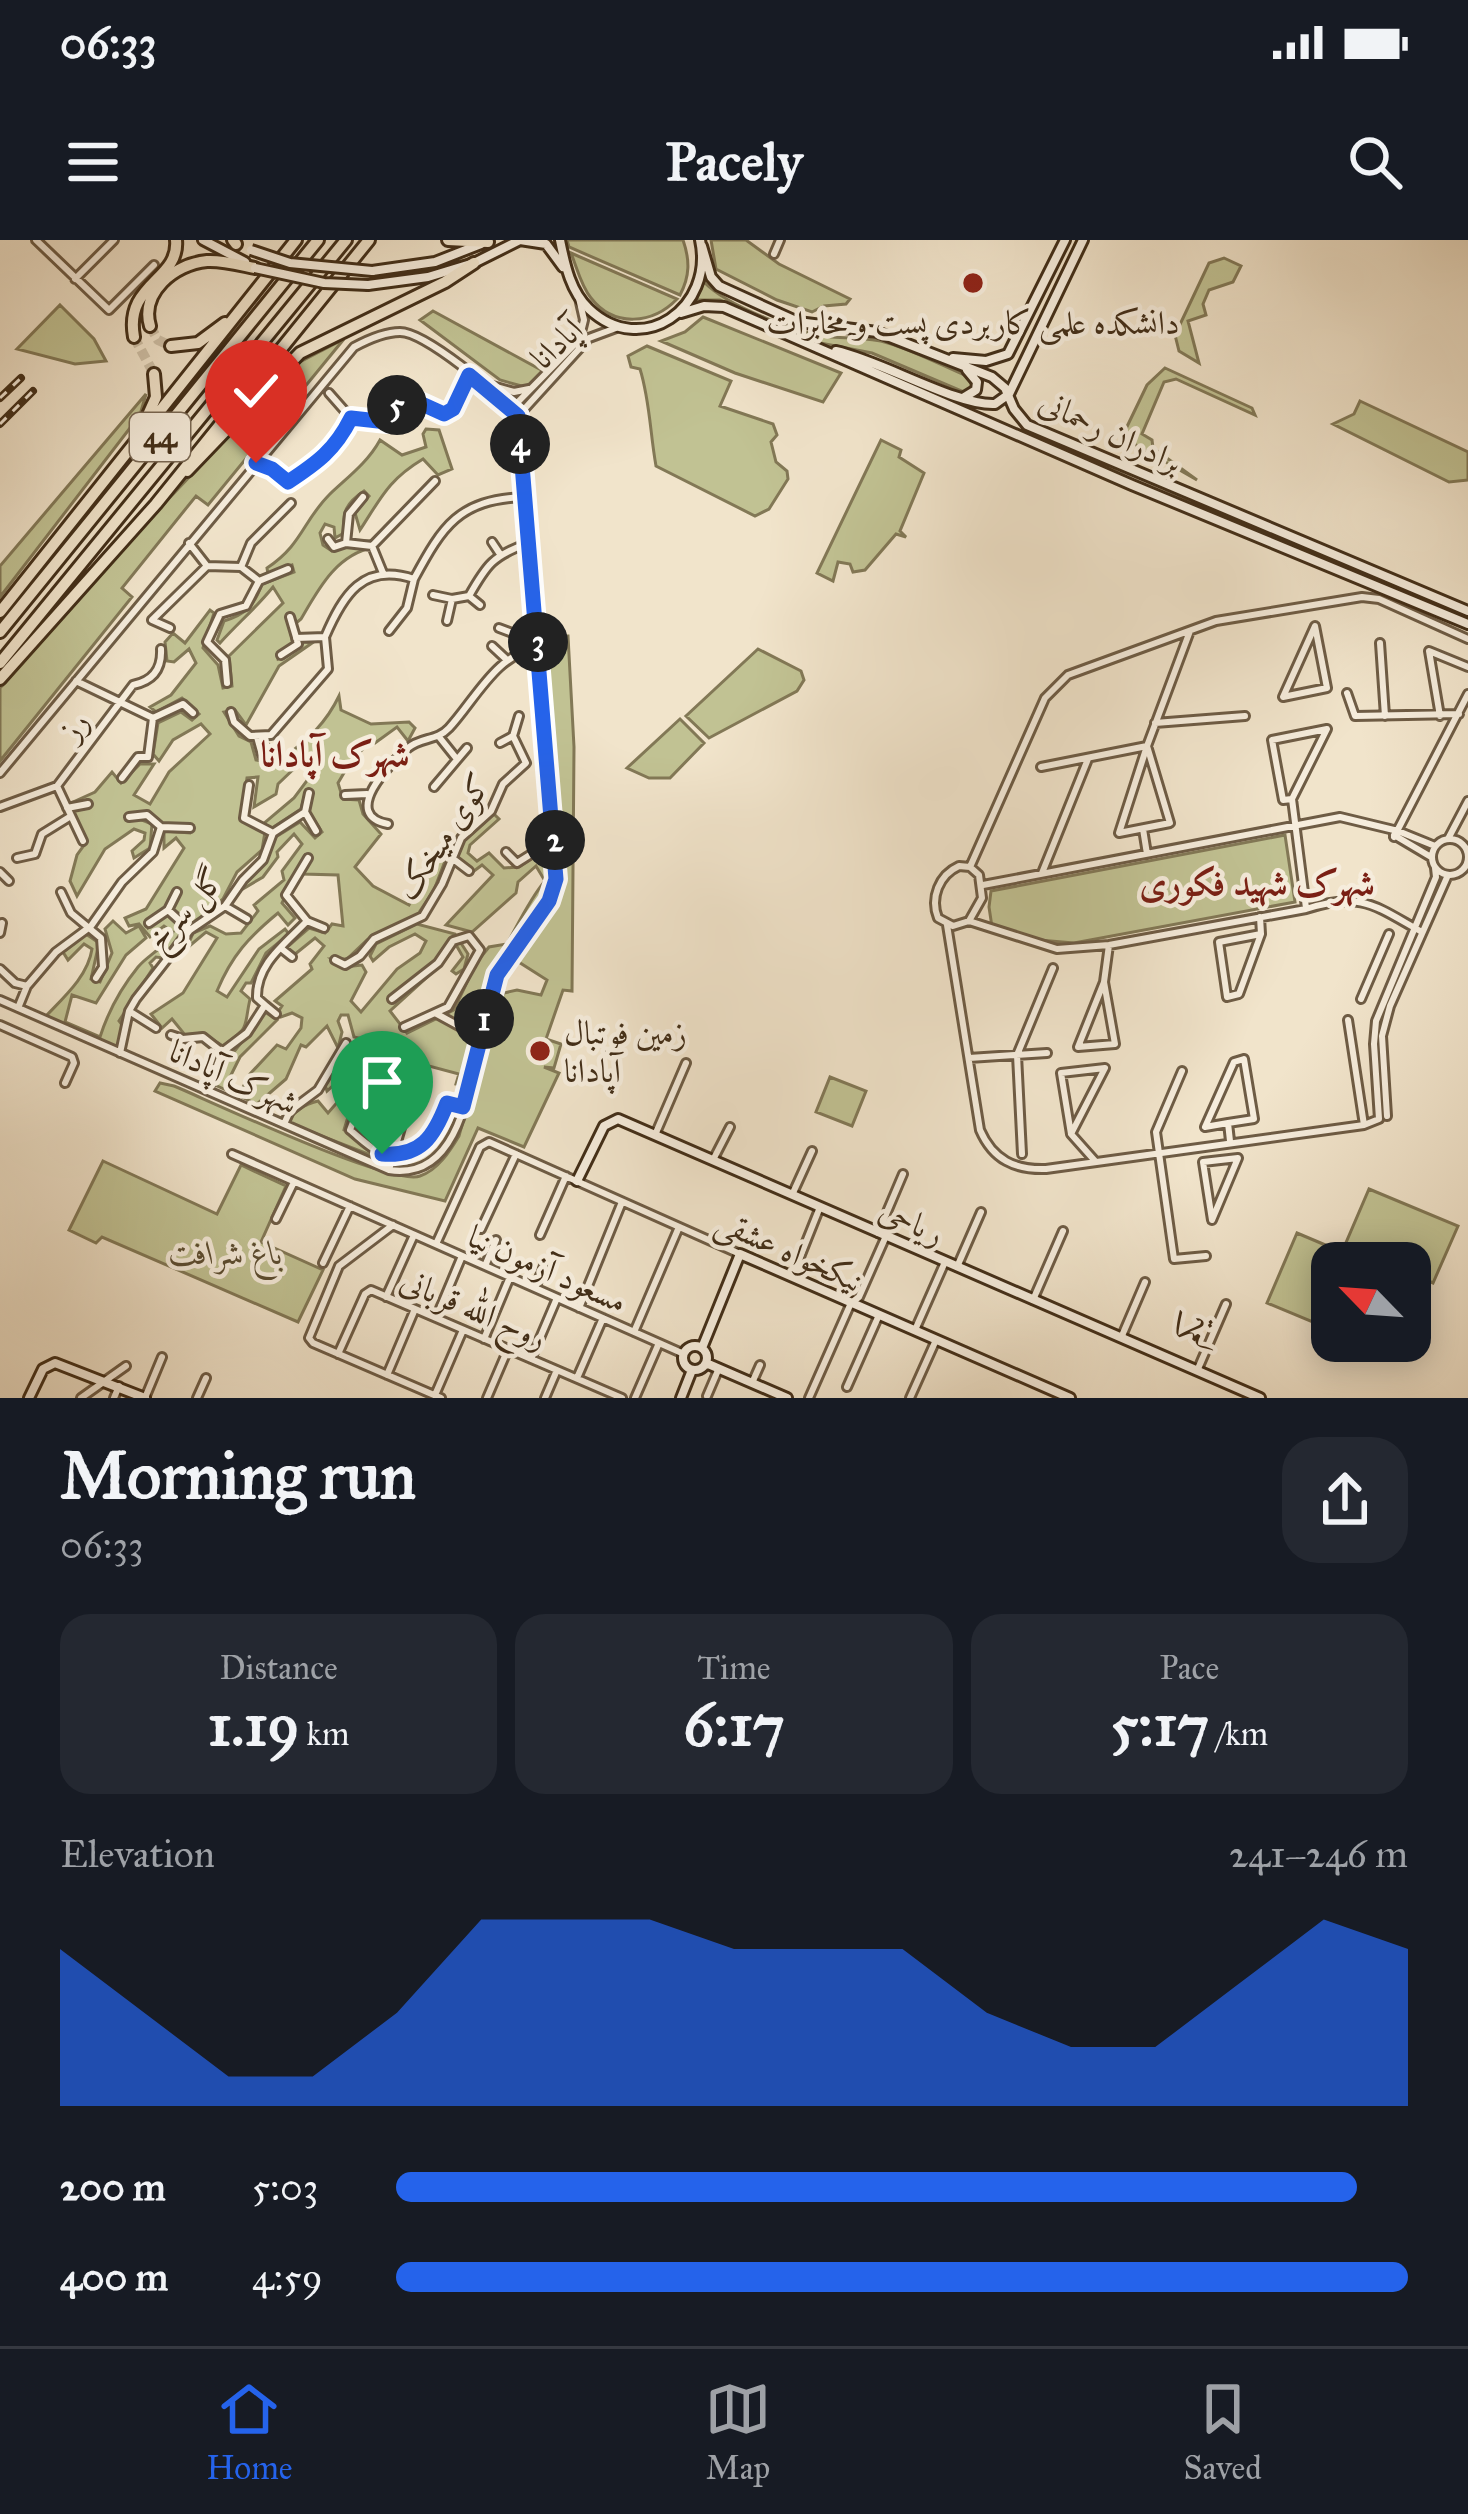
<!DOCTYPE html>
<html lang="en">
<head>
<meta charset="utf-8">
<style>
  body { margin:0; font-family:"IM FELL Great Primer",Amiri,serif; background:#242831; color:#f1f3f6; height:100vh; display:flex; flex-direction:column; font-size:45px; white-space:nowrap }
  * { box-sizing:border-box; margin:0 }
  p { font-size:39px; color:#9ea1a6 }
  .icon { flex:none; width:66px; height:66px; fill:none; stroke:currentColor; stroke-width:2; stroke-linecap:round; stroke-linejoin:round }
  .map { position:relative; height:1158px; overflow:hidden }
  .drawer { display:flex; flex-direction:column; background:#171b24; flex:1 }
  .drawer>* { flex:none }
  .needle { width:78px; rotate:295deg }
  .controls { position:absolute; left:1311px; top:1002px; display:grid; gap:24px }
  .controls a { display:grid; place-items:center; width:120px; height:120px; border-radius:24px; background:#171b24; box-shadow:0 6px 30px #0003; font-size:60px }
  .pin { position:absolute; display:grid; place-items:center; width:102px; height:102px; color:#fff; margin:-123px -51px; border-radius:50% 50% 50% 0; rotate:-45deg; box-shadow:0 0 12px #0007 }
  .pin .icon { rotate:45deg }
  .km { position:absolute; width:60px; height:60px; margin:-30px; border-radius:50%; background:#222; color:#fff; font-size:33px; line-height:60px; text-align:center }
  .round { display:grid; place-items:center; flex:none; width:126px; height:126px; border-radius:36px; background:#242831 }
  .overview { display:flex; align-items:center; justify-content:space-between; height:204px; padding:0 60px }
  h1 { font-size:66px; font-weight:700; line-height:90px }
  .figures { display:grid; grid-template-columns:repeat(3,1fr); gap:18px; height:204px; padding:12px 60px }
  .figures div { display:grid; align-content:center; border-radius:30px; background:#242831; text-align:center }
  .figures b { font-size:60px; font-weight:700 }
  .figures small { font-size:33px; font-weight:400 }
  .figures p { font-size:33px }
  .chart { height:336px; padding:24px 60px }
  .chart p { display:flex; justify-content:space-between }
  .chart svg { width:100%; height:216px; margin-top:12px; fill:#2563eb; opacity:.7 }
  ul { padding:0 60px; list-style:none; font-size:39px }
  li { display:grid; grid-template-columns:192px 144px 1fr; align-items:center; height:90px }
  li i { height:30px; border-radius:15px; background:#2563eb }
  .status { display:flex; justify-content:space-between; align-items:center; height:84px; padding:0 60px; background:#171b24; direction:ltr }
  .status svg { height:33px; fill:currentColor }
  header { display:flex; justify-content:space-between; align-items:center; height:156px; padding:0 60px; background:#171b24; font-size:54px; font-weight:700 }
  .tabs { display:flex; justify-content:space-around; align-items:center; height:168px; border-top:3px solid #363941; background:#171b24; font-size:33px; color:#9ea1a6 }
  .tabs a { display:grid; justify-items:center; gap:6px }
  .tabs .selected { color:#2563eb }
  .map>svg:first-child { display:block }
  .green { fill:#c1c293; stroke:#827856; stroke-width:3 }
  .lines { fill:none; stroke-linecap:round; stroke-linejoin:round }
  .highway-tunnel { stroke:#cec0a7; stroke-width:10; stroke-dasharray:10 5; stroke-linecap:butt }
  .street-casing { stroke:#6e5c45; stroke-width:12 }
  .secondary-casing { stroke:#422e18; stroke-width:14 }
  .highway-casing { stroke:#422e18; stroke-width:16 }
  .street { stroke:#f6eddd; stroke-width:6 }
  .secondary { stroke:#f6eddd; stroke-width:8 }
  .highway { stroke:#f1e4cb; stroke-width:10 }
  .rail-casing { stroke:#422e18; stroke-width:8 }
  .rail { stroke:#f6eddd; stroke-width:3; stroke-dasharray:9; stroke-linecap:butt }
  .secondary-bridge-casing { stroke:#422e18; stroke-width:14; stroke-linecap:butt }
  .secondary-bridge { stroke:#f6eddd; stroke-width:8 }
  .route-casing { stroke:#fff; stroke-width:24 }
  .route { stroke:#2563eb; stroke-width:15 }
  .poi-dot { fill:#8f2418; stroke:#f6eddd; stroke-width:4.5 }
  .labels { text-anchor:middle; stroke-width:9; stroke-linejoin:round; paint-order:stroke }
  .shield { fill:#f6eddd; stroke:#786753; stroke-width:3 }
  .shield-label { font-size:30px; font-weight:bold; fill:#422e18 }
  .poi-label { font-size:33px; fill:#422e18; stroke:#f6eddd }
  .street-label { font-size:33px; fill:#422e18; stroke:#f6eddd }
  .park-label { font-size:33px; font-style:italic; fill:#5b4c31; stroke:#f6eddd }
  .neighbourhood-label { font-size:36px; font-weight:bold; fill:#7a1f14; stroke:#f6eddd }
</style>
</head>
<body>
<div class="status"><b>06:33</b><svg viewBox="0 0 49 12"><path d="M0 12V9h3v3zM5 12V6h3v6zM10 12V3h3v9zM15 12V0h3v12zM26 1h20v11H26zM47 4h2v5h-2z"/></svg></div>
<header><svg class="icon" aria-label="menu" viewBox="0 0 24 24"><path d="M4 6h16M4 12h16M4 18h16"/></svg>Pacely<svg class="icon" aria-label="search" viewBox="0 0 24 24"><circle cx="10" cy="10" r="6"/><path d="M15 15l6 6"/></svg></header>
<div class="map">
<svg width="1468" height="1158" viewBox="0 0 1468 1158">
  <rect width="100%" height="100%" fill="#f1e4cb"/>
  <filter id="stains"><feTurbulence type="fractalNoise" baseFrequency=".00167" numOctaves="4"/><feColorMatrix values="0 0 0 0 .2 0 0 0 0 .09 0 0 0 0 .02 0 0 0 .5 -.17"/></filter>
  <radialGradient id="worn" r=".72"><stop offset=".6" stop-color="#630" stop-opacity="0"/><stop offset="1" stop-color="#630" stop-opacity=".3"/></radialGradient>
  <path class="green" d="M567,0H683C690,20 690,36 680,55L569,7Z
    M711,0H746L779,24L850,59L846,64L824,66L812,72L777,60L716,29Z
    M571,13L677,59C653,84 614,88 591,58C581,46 577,28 571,13Z
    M1224,18L1241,26L1233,42L1209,50L1203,64L1206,75L1188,81L1199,123L1179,111L1175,95L1209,23Z
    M704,42C727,66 799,94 832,97C852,99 869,97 888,103C915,111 941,125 967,136L973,147L966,153L872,113L815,102L720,60H696Z
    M60,65L94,99L106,121L75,124L17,109Z
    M433,71L543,131L529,148L500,140L420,80Z
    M703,77L841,133L823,162L735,133L661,101L685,92Z
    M344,99L208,265L196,256L122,348L132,357L0,521V448L124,306L296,124Z
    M647,106L731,141L720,166L773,184L777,195L771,202L776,222L787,231L788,239L769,269L755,276L656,226C650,193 650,161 640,129L631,127L628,116Z
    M1165,128L1252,168L1255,175L1176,139L1164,142L1142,194L1152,200L1153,208L1197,240L1122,197L1147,145Z
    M146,154L140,175L0,357V326Z
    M1360,161L1468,212V240L1449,242L1333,184L1354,174Z
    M426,189L439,190L452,229L438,235L423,219C388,240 381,258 360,290L355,273L369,256L364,251C346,263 342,272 344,293L335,298L334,287L325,284L320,293L323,305L332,311L352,301H374V307C336,315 319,348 301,379L295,384L293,375H287L293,404L277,414L278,419L299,408L300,401L312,403L279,426L246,485L235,470L224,472L239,496L251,502L256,520L266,522V502L284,517C308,500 326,483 339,456L341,470L371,484L409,482L415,488L408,501L397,487L375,503L371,501L351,521L338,543L343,559L359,560L363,574L381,594L355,627L373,646L409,665L442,606L450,608L434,650L418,674L367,700L347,719H332L345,727L362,725L366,732L351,761L361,772L397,729L420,713L426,701L415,694L389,707L373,721L370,716L376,704L417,684L455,694L468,714L464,729L456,734L452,731L463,717L455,703L435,723L437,728L390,771L407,793L454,770L476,723L489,707L507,704C518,684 531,657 545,641L536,626L518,642L516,653L472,692L446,685L493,635L482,625L474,631L456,616L464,601L494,574L499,579L470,605L468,613L477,621L489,613L504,628L519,627L535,616L550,614V648L494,730L463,845L456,844L459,834L392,816L376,826L363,868L350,870L344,890L381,916L378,918L288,883C294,870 305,864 318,861L328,873L354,843L349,831L327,851L325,845L347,813L364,816L367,800L354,797L348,775H341L338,781L342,792L338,808L327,786L306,807L301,805L286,839L257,864L215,845C225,815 248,799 265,772L277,780L240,817L226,845L241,851L250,834L277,805L286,809L301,788L302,778L292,773L281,777L278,772L282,766L275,761L312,729L310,724L324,706L315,698L294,715L286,708L309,688L325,693L332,684L343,686L338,635L303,634L311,617L305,615L282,663L295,678L288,685L278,673C249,697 232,715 217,751L227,757L259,709L285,689L289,694L266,713L251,743H246L241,751L250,759C243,791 251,785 223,806L202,793L185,795L172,779L162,788L151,774L183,753L217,698L206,692L187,708L193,693L210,686L226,694L241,693L258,671L254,665L284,640L282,631L302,604L294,594L277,612L278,617L263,637L241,650C253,627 265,626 274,598L300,582L315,598L322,592L309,572L312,552L306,550L301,569L272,588L263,584L294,558L312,534L300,523L278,544L276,554L254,567L258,537L247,538L241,579L265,592L262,610L237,632L223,659L191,685L172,669L180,654L177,649L166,667L145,682L148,688L167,675L183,690L163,718L156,717L150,723L153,728L119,781L123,786L118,808L45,777C64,757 88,736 92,709L84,704L68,720L63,712L86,694L99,703L91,739L100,742L112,713L105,689L113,681L126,693L139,686L146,698L126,715L96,763L72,755L65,782L100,797C108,772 121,748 138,727C149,714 165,708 173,692L164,686L150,697L139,684L129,686L125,678L146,669L184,608L176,598L164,608V591L190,593L193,586C184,586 169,587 162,584C147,577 144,568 125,576L126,580L137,578L152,584L150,608L134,618L132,611L144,600L145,593L134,589L105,609L77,656L70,641L77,615L87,601L72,570L89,568L91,564L73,562L95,552L112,532L121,543L140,524H154L134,555L150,564L169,532L210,494L201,484L173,500L159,521L153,514L158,483L181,472L192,480L199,474L182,458L156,472L150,467L171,455L196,423L189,409L174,422L167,421L165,402L173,393L185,403L210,370L214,373L203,408L218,425L223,448L232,446L229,416L283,363L273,347C256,368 238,383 220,403L217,400L224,381C246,374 254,366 262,344L294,332L292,325L268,334L267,328C302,305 303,281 329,255C344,240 367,224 380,200L402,215L426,207L423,194Z
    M881,200L901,210L899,217L924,233L900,291L906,297L896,294L865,330L853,332L850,324L838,322L833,341L817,333Z
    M541,396H568L574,507L572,751L563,750L546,799L561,804L554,828L544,827L559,833L524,907L478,888L445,961L355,939L155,851L160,843L174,846C212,862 392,947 420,936C438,930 450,911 459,896L494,769L504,753L517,750L541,755L547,740L514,719L558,658L564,615Z
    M758,409L801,431L804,440L797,451L709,498L686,476Z
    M680,479L704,503L670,538H649L627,528Z
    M1285,595L1295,662L1074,703L1039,700L992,687L989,667L991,651Z
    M830,837L866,851L852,886L816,872Z
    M103,921L217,974L241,925L286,946L261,1002L323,1030L298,1082L102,997L96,1003L69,990Z
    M1369,949L1458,986L1433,1043L1410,1033V1023H1387L1345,1005Z
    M1297,993L1368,1023H1332V1090L1267,1063Z"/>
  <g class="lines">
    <path class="highway-tunnel" d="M150,86L158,100L171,106
      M134,97L154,134"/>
    <g class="street-casing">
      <path id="street" d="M36,0L109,70L154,25
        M774,14L780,0
        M75,39L114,0
        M489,145L514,152L529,149
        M329,153L351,178L387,182L402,155C444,178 447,182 468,136
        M512,168L579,100L584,80L579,58
        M518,176L589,98L616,88
        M256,223L272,229L288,242C317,223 336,211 351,178
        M328,299L334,307L346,303L349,274L363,257
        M492,302L500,314
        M189,303L207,326
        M346,303L372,306L435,241
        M372,306L383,333
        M241,327L259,341
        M433,355L452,359L447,381
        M469,356L480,365
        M452,359L469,356C487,324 493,316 528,303
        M1315,386L1327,448L1283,457Z
        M170,388L152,380L207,326L241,327L251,303L291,263
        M499,388L515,394L521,410
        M389,391L407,368L414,339
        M296,398L325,397C343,355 363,322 414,339C443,285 459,260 523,257
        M1380,403L1385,476
        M492,406L507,420
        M281,415L298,404L290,377
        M76,441L153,478
        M227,443L225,420L207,402L220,374L246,366L259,341L288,329
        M1347,453L1355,476L1459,474
        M231,472L234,482L250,496L271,495L328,429L325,397
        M1440,476L1429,411L1468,427
        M1155,483L1245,476
        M257,497L262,515
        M440,498L456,518
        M500,503L513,496L519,476
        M1147,506L1170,583L1119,593Z
        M1041,527L1147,506L1190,391
        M0,533L354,107C367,100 385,92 400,92C425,92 502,156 518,176L556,639C549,676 515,700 498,733C469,789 480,944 389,930L0,760
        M122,538L138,517H148L153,478L183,464L193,473
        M249,545L244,578L273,593
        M57,546L83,601
        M434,547L467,508
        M309,553L305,572L316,591
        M345,555L367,554
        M1292,559L1283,560L1272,500L1327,489L1292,559L1306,668
        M0,567L57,546L133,445C153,441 162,429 161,409
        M67,568L88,564
        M129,577L147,575L161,587L190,588
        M388,584C340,575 389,524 408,508C421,497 437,501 449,488C475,460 498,411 538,409
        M1143,589L1147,614
        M1394,595L1431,617
        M1394,597L1468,454
        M1432 617a18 18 0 1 1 36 0a18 18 0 1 1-36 0Z
        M1448,599L1468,561
        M536,611L540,589
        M506,612L517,623L536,611L555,608
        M17,618L35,614L42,594L71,576
        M308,618L286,655L307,681L324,688
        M452,618L469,631
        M959,626L970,627L979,635L982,658L969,681L953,686L938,678C930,658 939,635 959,626Z
        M970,627L1045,458L1068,435L1216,381L1362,357L1379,359L1468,399
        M0,632L9,641
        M1042,633L1088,519
        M983,645L1340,577L1398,591L1435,606
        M61,652L71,673L101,698L103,727L96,738
        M225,666L247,679
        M168,670L190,690
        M1260,677L1261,694L1239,754L1227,757L1219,702L1261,694
        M969,681L1057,709L1109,705L1306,669C1362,651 1375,666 1422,692
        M149,683L168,670L177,652
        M947,685L980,890C993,920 1015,930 1046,929L1364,885L1379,879L1374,804L1376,781L1436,637L1435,628
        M0,693L2,683
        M282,709L292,717
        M335,720L345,725L360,716L374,699L423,676L442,644L461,598L491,571L503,544L526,523L513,496
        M0,729L15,743L27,746L56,712L91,686L122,642L153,612L161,587
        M1104,742L1115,804L1078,807L1104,742L1109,705
        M392,759L438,723L453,701L469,696L480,710L448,767L404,787
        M1361,759L1389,694
        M265,765L276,774
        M18,768L27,746
        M129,771L156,788
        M435,773L479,797
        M1348,780L1364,885
        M0,785L72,817L74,823L65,843
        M171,795L183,799L203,797L222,812
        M120,813L129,771L136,759L190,690L225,666L243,640L263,620L273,593L305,572
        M969,818L1047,813
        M1182,831L1156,892L1174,1019L1206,1016
        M208,850L222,812L247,793L265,765L257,758C256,724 285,704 307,681
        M356,874L350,890C360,898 372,910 383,914C419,926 437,890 447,863L463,867
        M1387,876L1382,796L1390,766L1448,635
        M1228,883L1254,879L1244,819L1234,822L1205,887L1228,883L1230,901
        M284,884L290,871L318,850L346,803
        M1071,894L1105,828L1061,833L1071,894L1095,921
        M655,895L686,823
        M232,914L684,1114
        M1022,914L1017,815L1053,728
        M1238,918L1212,980L1203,922Z
        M713,920L730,887
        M389,930L406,870
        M792,955L812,911
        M276,979L294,942
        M393,985L339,1026L309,1098L313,1103L441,1158
        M481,989L516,914
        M878,993L903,934
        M540,995L566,936
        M436,1004L480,907L489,902L740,1014
        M323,1023L350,966
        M485,1026L496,1000
        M957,1027L981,972
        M792,1037L820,967
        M535,1048L544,1026
        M386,1057L414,995
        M1033,1060L1063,991
        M579,1068L622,962
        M436,1078L462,1016
        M915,1090L945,1022
        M634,1092L679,987
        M1121,1098L1145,1042
        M484,1099L510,1037
        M338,1114L365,1054L371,1050L622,1158
        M531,1119L557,1058
        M1197,1131L1226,1064
        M387,1135L415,1069
        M577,1138L603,1078
        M752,1143L760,1125
        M847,1147L879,1075
        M435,1155L463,1090
        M707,1156L719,1128
        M81,1158L126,1126
        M114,1158L119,1146
        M145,1158L162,1117
        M197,1158L206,1138
        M487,1158L508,1109
        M545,1158L557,1130
        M635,1158L659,1103
        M809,1158L851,1063L859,1057L886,996
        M910,1158L936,1100"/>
    </g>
    <g class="secondary-casing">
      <path id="secondary" d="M203,0L245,22
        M560,0C565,24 570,51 589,69C642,119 715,68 700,0
        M702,6L711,37L719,46L798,82L877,92L992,137L1005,148L1014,169L1027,185L1468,371
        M372,31L435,22L481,4
        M368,45L428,37L474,23L520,0L546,4L563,27
        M681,73L704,66L724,67L1132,245L1468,384
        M836,111C882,121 957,166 995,164L1009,154L1083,0
        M953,118L986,121L1008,114L1065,0
        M963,158L976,150L977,142L967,130
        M577,941L604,886L618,879L1260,1158
        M683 1118a12 12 0 1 1 24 0a12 12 0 1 1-24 0Z
        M702,1108L740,1014L1070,1158
        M706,1123L787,1158
        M29,1158L43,1129L55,1123L145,1158
        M681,1158L692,1130"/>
    </g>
    <g class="highway-casing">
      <path id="highway" d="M233,0L236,4
        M448,0L488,2
        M150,86C140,53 174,24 207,21C222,20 240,25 255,28
        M134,97C124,43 180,40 176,0
        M171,106L198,103L225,83
        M147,177L156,157L154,134
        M187,231L300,113L445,42L474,23
        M0,372L296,0
        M0,392L318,0
        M0,423L346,0
        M0,439L156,264L369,0"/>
    </g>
    <use href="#street" class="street"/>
    <use href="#secondary" class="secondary"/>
    <use href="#highway" class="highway"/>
    <g class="rail-casing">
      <path id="rail" d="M0,158L21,138
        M0,184L33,151"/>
    </g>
    <use href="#rail" class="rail"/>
    <g class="secondary-bridge-casing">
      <path id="secondary-bridge" d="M251,10L290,23L372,31
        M255,28L324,43L368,45"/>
    </g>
    <use href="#secondary-bridge" class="secondary-bridge"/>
  </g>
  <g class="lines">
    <g class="route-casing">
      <path id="route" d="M256,223L272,229L288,242C317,223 335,210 351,178L387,182L402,155L444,174L453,169L469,135L518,176L556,639L549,661L497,735L463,867L447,863C434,897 421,917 382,914"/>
    </g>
    <use href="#route" class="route"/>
  </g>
  <g class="poi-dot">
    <circle cx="973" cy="43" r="12"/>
    <circle cx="540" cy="811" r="12"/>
  </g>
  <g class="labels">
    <rect class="shield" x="130" y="173" width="60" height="48" rx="9"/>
    <g class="shield-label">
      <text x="160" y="207">44</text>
    </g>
    <g class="poi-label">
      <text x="973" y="94">دانشکده علمی کاربردی پست و مخابرات</text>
      <text x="564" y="804" text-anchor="start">زمین فوتبال<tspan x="564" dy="38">آپادانا</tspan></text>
    </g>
    <g class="street-label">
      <text transform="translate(556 103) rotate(-43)" y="12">آپادانا</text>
      <text transform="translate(1111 191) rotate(25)" y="12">برادران رحمانی</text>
      <text transform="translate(73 485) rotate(-53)" y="12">رز</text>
      <text transform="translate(442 596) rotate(-56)" y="12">کوی میخک</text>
      <text transform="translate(184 668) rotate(-47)" y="12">گل سرخ</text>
      <text transform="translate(234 836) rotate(24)" y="12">شهرک آپادانا</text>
      <text transform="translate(912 981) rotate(24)" y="12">ریاحی</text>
      <text transform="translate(790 1010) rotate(24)" y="12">نیکخواه عشقی</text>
      <text transform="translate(548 1028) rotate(24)" y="12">مسعود آزمون نیا</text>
      <text transform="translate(474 1068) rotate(23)" y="12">روح الله قربانی</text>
      <text transform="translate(1189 1088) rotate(-67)" y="12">یکم</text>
    </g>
    <g class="park-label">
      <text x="226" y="1024">باغ شرافت</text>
    </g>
    <g class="neighbourhood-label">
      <text x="335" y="526">شهرک آپادانا</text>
      <text x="1257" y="655">شهرک شهید فکوری</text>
    </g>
  </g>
  <rect width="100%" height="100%" filter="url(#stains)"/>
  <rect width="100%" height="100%" fill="url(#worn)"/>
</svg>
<div class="controls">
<a><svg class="needle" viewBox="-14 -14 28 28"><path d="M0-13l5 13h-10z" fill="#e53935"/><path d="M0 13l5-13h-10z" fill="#9ea1a6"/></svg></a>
</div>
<div class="pin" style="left:382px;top:914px;background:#1e9e55"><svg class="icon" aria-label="arrive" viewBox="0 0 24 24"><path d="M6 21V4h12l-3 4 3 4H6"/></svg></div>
<div class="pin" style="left:256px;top:223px;background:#d93025"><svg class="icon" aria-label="check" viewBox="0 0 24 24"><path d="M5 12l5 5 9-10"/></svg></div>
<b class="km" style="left:484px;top:779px">1</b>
<b class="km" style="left:555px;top:600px">2</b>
<b class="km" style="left:538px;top:402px">3</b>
<b class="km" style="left:520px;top:204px">4</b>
<b class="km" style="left:397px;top:165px">5</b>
</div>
<section class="drawer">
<div class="overview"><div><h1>Morning run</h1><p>06:33</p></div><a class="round"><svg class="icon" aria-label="share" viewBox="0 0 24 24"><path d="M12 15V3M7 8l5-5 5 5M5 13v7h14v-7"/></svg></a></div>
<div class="figures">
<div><p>Distance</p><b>1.19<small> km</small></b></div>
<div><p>Time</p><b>6:17</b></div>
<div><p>Pace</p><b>5:17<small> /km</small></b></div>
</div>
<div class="chart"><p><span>Elevation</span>241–246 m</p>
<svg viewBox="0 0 160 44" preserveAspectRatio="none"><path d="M0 44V12L10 25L20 38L30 38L40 25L50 6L60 6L70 6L80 12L90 12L100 12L110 25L120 32L130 32L140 19L150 6L160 12V44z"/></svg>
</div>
<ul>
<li><b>200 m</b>5:03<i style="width:95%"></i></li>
<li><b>400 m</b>4:59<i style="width:100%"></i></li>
</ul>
</section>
<nav class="tabs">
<a class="selected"><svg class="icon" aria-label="home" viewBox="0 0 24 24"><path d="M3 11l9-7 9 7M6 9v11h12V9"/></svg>Home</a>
<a><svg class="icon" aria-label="map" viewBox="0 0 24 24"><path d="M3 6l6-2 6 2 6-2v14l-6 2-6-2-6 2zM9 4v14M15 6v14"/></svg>Map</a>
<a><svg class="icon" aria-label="saved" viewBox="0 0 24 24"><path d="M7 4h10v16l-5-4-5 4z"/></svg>Saved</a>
</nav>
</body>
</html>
